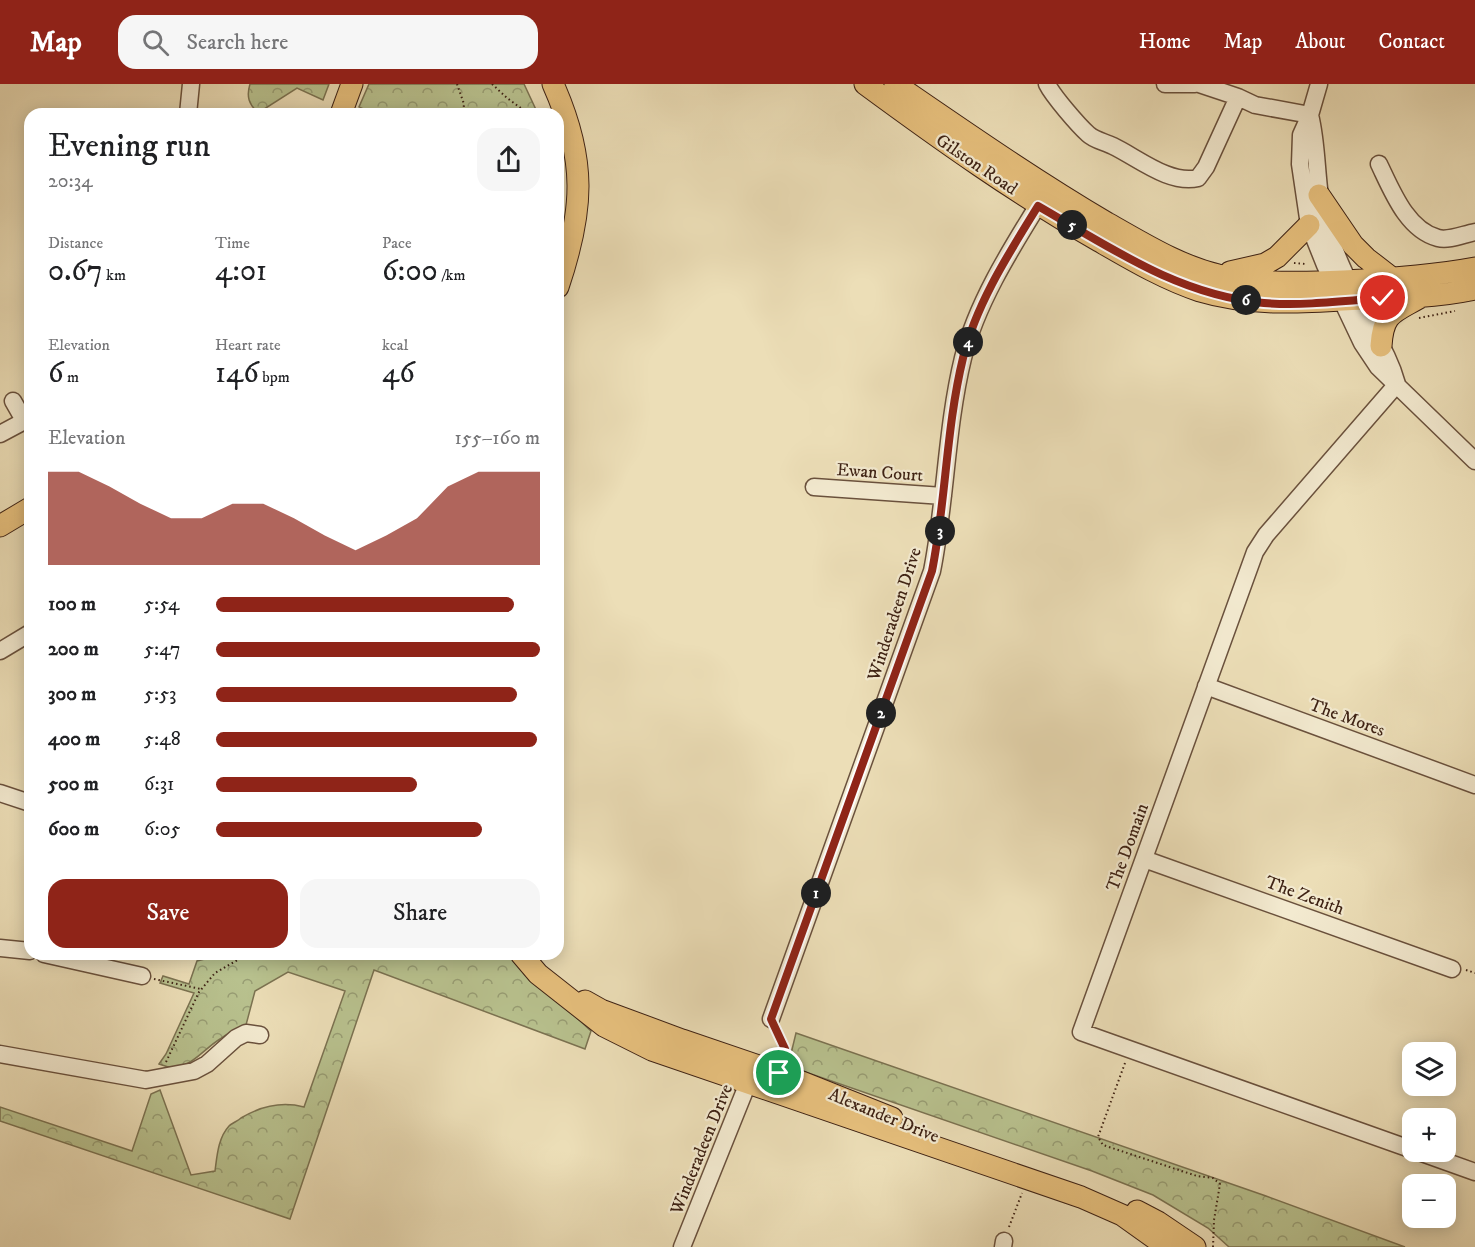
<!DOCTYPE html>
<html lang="en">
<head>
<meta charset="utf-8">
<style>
  body { margin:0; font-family:"IM FELL DW Pica",serif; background:#f6f6f6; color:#202124; height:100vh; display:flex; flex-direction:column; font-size:22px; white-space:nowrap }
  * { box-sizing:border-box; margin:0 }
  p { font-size:20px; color:#757577 }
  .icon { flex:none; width:33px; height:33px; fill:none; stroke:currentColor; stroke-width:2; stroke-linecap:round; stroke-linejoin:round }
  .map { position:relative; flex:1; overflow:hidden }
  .drawer { position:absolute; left:24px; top:24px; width:540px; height:852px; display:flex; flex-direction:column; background:#fff; border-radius:18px; box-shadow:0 3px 15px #0003 }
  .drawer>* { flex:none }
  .fabs { position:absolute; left:1402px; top:958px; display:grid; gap:12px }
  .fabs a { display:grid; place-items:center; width:54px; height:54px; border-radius:12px; background:#fff; box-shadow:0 3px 15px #0003; font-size:30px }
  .pin { position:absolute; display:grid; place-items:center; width:51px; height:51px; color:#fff; margin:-26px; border:3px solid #fff; border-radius:50%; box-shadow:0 2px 6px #0007 }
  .km { position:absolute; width:30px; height:30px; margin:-15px; border-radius:50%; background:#222; color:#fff; font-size:16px; line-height:30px; text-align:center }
  .round { display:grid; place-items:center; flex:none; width:63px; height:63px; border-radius:18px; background:#f6f6f6 }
  .headline { display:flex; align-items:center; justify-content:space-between; height:102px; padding:0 24px }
  h1 { font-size:33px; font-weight:600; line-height:45px }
  .stats { display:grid; grid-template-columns:repeat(3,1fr); gap:9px; height:102px; padding:6px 24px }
  .stats div { display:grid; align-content:center }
  .stats b { font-size:30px; font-weight:600 }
  .stats small { font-size:16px; font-weight:400 }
  .stats p { font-size:16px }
  .chart { height:168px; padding:12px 24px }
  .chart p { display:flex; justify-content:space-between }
  .chart svg { width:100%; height:108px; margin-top:6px; fill:#8f2418; opacity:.7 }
  .cta { display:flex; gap:12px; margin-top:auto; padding:12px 24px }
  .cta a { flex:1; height:69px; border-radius:18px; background:#8f2418; color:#fff; font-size:24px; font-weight:600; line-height:69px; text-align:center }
  .cta a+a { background:#f6f6f6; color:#202124 }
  ul { padding:0 24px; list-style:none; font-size:20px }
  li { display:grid; grid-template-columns:96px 72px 1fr; align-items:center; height:45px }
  li i { height:15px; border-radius:8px; background:#8f2418 }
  header { display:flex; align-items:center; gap:36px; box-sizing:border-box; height:84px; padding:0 30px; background:#8f2418; color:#fff }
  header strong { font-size:28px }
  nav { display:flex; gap:33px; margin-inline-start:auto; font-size:21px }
  .search { width:420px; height:54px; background:#f6f6f6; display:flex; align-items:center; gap:15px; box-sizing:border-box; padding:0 21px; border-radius:18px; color:#757577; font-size:22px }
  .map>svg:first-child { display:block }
  .park { fill:url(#park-crowns); stroke:#7b7251; stroke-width:1.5 }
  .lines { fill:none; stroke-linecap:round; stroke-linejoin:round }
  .minor-casing { stroke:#6a513d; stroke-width:19 }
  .major-casing { stroke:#3e2214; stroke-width:23 }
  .path { stroke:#3e2214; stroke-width:2; stroke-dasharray:1.5 3; stroke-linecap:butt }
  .minor { stroke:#f3ead0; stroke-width:16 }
  .major { stroke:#e6bf7c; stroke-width:21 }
  .route-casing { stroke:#fff; stroke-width:12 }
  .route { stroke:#8f2418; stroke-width:8 }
  .labels { text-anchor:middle; stroke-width:4.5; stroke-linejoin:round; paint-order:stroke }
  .street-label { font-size:18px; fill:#3e2214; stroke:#f3ead0 }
</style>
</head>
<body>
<header>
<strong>Map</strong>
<div class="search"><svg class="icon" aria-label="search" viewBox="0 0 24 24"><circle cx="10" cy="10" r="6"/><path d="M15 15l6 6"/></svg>Search here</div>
<nav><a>Home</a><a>Map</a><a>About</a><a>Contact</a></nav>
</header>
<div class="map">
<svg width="1475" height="1163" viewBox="0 0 1475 1163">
  <defs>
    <pattern id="park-crowns" width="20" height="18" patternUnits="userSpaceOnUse" patternTransform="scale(1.5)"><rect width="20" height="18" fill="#b8c18e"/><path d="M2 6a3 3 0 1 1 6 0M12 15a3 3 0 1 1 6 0" fill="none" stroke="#979c73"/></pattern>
  </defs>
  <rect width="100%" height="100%" fill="#ecdeb7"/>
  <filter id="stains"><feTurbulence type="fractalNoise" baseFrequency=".00333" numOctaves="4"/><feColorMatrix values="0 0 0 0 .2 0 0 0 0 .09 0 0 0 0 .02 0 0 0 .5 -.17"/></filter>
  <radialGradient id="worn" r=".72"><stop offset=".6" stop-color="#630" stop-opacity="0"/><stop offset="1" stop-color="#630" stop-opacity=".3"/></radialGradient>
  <path class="park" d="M250,0H329L323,16L297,4L258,29C249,20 246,13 250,0Z
    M369,0H524L538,30H374L359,23Z
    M224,870H508L591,947L585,965L374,886L290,1135L0,1037V1023L132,1067L151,1010L160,1006L191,1091L215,1087C217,1072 218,1054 229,1042C232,1039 238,1037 241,1034C261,1022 281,1017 304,1023L345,907L288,888L255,907L246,941C237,945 228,949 220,955C199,968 187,992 159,980L166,970L194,909L160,899L163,892L189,900L197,877Z
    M796,949L1266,1112L1405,1163H1229L1208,1144L1153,1111L1092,1087L788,982Z"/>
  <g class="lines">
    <g class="minor-casing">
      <path id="minor" d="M1047,0C1053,12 1078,41 1088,50C1094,56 1105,58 1113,62C1138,74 1170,101 1198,94L1206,83L1238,13
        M1165,0H1195
        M1199,0L1238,13L1255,21L1310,31
        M1319,0L1310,31L1301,51L1300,80L1309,141L1325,181L1362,259L1378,283L1475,377
        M188,30L191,0
        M1310,31C1319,67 1315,105 1326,140C1336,175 1354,209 1370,241C1381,261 1391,278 1397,300
        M1379,80C1392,107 1407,146 1438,154C1449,157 1464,150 1475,148
        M1397,300L1266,451L1255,468L1081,948L1413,1066
        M13,317L25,338
        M0,350L30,334
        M814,403L943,412
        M0,567L30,549
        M1206,602L1475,701
        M0,709L30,719
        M1144,775L1452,885
        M0,864L30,867
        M44,870L142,892
        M771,935L932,487C946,417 946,344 963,274C977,217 1014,160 1045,110
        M0,970L146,996L194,987L207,980L236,954L246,949L260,951
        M1419,1068L1475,1088
        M682,1163L752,989
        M1003,1163L1004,1157"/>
    </g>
    <g class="major-casing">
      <path id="major" d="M553,0C587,76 584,126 558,203
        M865,0C941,56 1017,110 1099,157C1132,176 1164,195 1200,207C1253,223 1307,218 1362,215C1400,214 1438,213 1475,205
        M895,0C965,48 1034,96 1107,139C1143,159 1177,181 1218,191C1259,200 1303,199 1344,197C1388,195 1432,192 1475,184
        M341,30L352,0
        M1319,111L1353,161L1366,174L1392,194
        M1230,188L1265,180L1277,173L1309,141
        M1381,262C1383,229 1393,229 1419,214
        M0,442L30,424
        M521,870L538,890L604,942L652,966L1081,1113L1122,1131L1167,1163
        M585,917L601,926L682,956L779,989L892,1034
        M1137,1127L1158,1138L1195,1163"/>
    </g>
    <path class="path" d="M457,0L464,20L463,30
      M492,0L507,14L529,30
      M1294,179L1306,180
      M1419,234L1455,227
      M1466,886L1475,889
      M154,895L201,905
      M777,948L785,965L783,973
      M166,978L199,908L215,889L248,870
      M1125,979L1098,1053L1103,1061L1197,1092L1213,1094L1220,1100L1214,1136L1213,1163
      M1009,1143L1022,1109"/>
    <use href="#minor" class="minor"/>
    <use href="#major" class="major"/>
  </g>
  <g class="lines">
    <g class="route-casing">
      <path id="route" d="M779,989L785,965L771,935L932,487C946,417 946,344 963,274C976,220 1009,169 1038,122C1111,164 1178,211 1264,219C1303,222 1344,217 1383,214"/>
    </g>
    <use href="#route" class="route"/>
  </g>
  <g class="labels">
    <g class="street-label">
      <text transform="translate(977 80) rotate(34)" y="6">Gilston Road</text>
      <text transform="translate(880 388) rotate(4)" y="6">Ewan Court</text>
      <text transform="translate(894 530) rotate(-72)" y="6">Winderadeen Drive</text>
      <text transform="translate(1347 633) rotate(20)" y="6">The Mores</text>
      <text transform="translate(1127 763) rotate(-70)" y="6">The Domain</text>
      <text transform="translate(1305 811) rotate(20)" y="6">The Zenith</text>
      <text transform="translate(884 1031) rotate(22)" y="6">Alexander Drive</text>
      <text transform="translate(701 1065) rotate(-68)" y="6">Winderadeen Drive</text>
    </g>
  </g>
  <rect width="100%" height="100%" filter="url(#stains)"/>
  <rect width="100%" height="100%" fill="url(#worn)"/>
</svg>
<div class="fabs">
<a><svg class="icon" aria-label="layers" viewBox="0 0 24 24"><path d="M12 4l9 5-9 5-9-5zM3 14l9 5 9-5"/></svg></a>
<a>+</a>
<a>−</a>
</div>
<div class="pin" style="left:779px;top:989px;background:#1e9e55"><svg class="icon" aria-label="arrive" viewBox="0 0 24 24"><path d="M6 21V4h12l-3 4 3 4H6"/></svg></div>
<div class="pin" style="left:1383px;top:214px;background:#d93025"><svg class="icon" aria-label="check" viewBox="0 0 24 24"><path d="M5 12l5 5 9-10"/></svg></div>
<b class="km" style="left:816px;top:809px">1</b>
<b class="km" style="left:881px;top:629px">2</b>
<b class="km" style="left:940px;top:447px">3</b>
<b class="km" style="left:968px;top:258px">4</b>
<b class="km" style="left:1072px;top:141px">5</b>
<b class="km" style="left:1246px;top:216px">6</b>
<section class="drawer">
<div class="headline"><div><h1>Evening run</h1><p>20:34</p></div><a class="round"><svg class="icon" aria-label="share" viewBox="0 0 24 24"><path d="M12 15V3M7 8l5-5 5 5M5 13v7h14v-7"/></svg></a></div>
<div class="stats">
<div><p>Distance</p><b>0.67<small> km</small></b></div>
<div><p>Time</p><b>4:01</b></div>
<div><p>Pace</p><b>6:00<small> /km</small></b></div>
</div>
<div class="stats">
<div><p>Elevation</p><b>6<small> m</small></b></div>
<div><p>Heart rate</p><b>146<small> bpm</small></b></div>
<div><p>kcal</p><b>46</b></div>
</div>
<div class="chart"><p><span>Elevation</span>155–160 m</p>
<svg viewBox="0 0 160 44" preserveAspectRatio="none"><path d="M0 44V6L10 6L20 12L30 19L40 25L50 25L60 19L70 19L80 25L90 32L100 38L110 32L120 25L130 12L140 6L150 6L160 6V44z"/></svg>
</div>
<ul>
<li><b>100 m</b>5:54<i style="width:92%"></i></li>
<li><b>200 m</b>5:47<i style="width:100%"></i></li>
<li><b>300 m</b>5:53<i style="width:93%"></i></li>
<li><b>400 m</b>5:48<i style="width:99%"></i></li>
<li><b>500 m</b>6:31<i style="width:62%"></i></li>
<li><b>600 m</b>6:05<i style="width:82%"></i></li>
</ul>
<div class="cta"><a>Save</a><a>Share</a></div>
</section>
</div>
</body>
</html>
